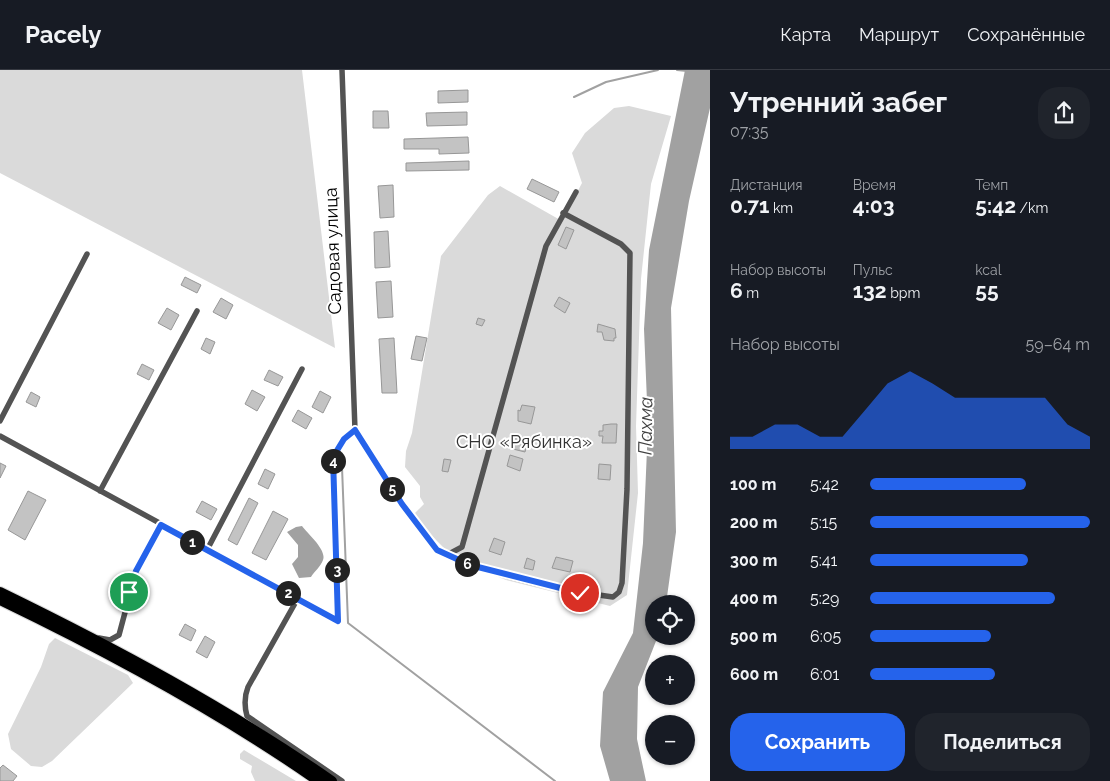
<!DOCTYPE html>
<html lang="ru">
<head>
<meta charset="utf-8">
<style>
  body { margin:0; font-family:Raleway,sans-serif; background:#20242c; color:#f1f3f6; height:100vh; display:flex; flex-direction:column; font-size:19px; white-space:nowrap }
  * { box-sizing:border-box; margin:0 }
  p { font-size:16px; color:#9ea1a6 }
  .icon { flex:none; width:28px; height:28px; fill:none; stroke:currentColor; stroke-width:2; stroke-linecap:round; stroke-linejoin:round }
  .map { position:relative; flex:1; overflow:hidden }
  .drawer { display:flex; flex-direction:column; background:#171b24; width:400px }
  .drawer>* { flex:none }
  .buttons { position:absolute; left:645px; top:525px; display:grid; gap:10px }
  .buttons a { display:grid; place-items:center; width:50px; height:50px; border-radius:50%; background:#171b24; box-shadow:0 1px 4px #0004; font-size:25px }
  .pin { position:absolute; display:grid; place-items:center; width:42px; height:42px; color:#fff; margin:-21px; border:2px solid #fff; border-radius:50%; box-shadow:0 1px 5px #0007 }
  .km { position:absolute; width:25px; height:25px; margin:-12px; border-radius:50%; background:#222; color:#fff; font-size:14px; line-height:25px; text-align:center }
  .round { display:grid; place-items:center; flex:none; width:52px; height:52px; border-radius:20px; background:#20242c }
  .headline { display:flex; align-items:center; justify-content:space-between; height:85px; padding:0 20px }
  h1 { font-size:28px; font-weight:700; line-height:38px }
  .figures { display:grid; grid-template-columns:repeat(3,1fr); gap:8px; height:85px; padding:5px 20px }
  .figures div { display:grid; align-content:center }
  .figures b { font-size:21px; font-weight:700 }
  .figures small { font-size:14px; font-weight:400 }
  .figures p { font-size:14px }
  .chart { height:140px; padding:10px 20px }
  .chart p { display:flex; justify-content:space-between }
  .chart svg { width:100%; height:90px; margin-top:5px; fill:#2563eb; opacity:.7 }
  .action { display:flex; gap:10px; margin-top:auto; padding:10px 20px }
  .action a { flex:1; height:58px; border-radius:20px; background:#2563eb; color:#fff; font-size:20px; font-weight:700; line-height:58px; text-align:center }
  .action a+a { background:#20242c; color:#f1f3f6 }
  ul { padding:0 20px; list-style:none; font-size:16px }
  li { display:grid; grid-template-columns:80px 60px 1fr; align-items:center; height:38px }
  li i { height:12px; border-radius:6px; background:#2563eb }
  header { display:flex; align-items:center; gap:30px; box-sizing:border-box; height:70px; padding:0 25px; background:#171b24; border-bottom:1px solid #363941 }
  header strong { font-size:24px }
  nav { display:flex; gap:28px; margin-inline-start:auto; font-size:18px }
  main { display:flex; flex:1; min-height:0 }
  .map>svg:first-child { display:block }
  .green { fill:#dadada }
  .water { fill:#a1a1a1 }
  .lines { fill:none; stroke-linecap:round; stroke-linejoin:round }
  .stream { stroke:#a1a1a1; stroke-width:2 }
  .building { fill:#c3c3c3; stroke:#979797 }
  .trunk-casing { stroke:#dbdbdb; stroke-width:12 }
  .minor { stroke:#535353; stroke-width:5.5 }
  .trunk { stroke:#000; stroke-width:10 }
  .route-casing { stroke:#fff; stroke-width:10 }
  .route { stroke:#2563eb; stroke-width:6 }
  .labels { text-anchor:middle; stroke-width:4; stroke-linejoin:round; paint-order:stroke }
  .street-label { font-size:18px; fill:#000; stroke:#fff }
  .park-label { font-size:18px; fill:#313131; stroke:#fff }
  .water-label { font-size:19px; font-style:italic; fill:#424242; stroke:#fff }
</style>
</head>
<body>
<header>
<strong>Pacely</strong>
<nav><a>Карта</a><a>Маршрут</a><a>Сохранённые</a></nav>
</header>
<main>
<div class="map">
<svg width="710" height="711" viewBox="0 0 710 711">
  <rect width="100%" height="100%" fill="#fff"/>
  <path class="green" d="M0,0H302L335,278L0,103Z
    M629,36L671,46L651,114L641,209L636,356L638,423L627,525L610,536L506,510L440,484L449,483L412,446L424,434L420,427V416L405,397L406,381L412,363L441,186L488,125L500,116L562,151L582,113L572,83L585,63L614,38Z
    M55,568L128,605L133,613L52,691L42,697L31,696L11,679L8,664L41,597L49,574Z
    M244,680L296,711H255L251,702L252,696L240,689V684Z"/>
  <path class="water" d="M685,0H710V38L689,131L671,238L676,462L666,534H654V566H658L638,617L637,669L646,711H610L600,676L603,622L633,563L643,473L648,356L644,259L649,180Z
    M302,456C308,464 327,480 323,490C321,496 314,502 311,507L299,508L292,494L298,487V475L287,462L296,457Z"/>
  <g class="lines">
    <path class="stream" d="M677,0L687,1
      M574,27L606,12L658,0
      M342,397L348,553L555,711"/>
  </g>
  <path class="building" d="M468,20V32L438,33V21Z
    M373,41H388L389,58H373Z
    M467,42V55L427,56L426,43Z
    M468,67L469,83L439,84V79H404V69Z
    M469,91V100L406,101V93Z
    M532,109L559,122L554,132L527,119Z
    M393,115L394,147L380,148L378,116Z
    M566,157L574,160L566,179L558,175Z
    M388,161L390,197L375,198L374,162Z
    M185,207L201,215L197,223L181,215Z
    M391,211L393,247L378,248L376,212Z
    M559,227L570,233L565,243L554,236Z
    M221,228L233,235L226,249L213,242Z
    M167,238L179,245L171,260L158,253Z
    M478,248L485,250L482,256L476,254Z
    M598,254L615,259L616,268H614V271L604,270L602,262H597Z
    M416,266L427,268L422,291L411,289Z
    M206,268L215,272L210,284L201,279Z
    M394,268L397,323H382L379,269Z
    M142,294L154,300L149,310L137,304Z
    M269,300L283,307L278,316L264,310Z
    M252,320L265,327L257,341L245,334Z
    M320,321L331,327L323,343L312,337Z
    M31,322L40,327L36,337L26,332Z
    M522,335L535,337L531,354L518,351V340L520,341Z
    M298,340L312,348L306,359L292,351Z
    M611,354H617L616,373H602L603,366H599V361H603V355Z
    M521,367L528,369L525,382L513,379L512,376L514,369Z
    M510,385L523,389L520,401L507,396Z
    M444,389L451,390L448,402L442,401Z
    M0,393L6,396L0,408Z
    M599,394L611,395L610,410L598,409Z
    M265,399L275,404L268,419L258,414Z
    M28,421L46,430L25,470L8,460Z
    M249,428L258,433L237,475L228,470Z
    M202,431L217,439L211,450L196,442Z
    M273,441L288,449L266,490L252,483Z
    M494,468L505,472L501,485L489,481Z
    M556,487L573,491L570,502L552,498Z
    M527,488L535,491L533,500L524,498Z
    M185,554L196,560L191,571L179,565Z
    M205,566L215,572L207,588L196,582Z
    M3,695L17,706L13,711H0V698Z"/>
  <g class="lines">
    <g class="trunk-casing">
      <path id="trunk" d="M0,522C115,578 227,638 332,711
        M0,530C110,583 218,641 318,711"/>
    </g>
    <path class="minor" d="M342,0L355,360L405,439L437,479L447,485L462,477L546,176L576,122
      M0,351L87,184
      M0,366L339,551L333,387L344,369L355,360
      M100,421L197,241
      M207,480L302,299
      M447,485C499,508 557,520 613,527L619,522L622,513L627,419L630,183L621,174L563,143
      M298,528L248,617C244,627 244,635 247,646L342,711
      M99,568L110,570L119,565L136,501L161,455"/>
    <use href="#trunk" class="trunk"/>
  </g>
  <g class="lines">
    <g class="route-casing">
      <path id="route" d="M129,522L136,501L161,455L338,551L333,387L344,369L355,360L402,434L437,480L470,495L580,523"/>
    </g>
    <use href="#route" class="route"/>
  </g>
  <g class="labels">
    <g class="street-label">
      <text transform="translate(333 181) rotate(-92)" y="6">Садовая улица</text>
    </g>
    <g class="park-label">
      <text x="524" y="378">СНО «Рябинка»</text>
    </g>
    <g class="water-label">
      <text transform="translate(645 356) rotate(-89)" y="7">Пахма</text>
    </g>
  </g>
</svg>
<div class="buttons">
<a><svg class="icon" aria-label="locate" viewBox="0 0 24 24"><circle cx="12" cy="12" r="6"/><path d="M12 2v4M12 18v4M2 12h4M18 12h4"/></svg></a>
<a>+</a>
<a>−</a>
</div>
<div class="pin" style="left:129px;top:522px;background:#1e9e55"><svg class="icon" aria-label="arrive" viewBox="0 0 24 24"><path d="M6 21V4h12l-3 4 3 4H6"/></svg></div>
<div class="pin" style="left:580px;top:523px;background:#d93025"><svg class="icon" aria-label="check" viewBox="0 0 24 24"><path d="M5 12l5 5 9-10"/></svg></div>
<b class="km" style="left:192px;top:472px">1</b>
<b class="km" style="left:288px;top:523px">2</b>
<b class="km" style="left:337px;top:500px">3</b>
<b class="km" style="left:333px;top:391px">4</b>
<b class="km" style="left:392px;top:419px">5</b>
<b class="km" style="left:467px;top:494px">6</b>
</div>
<section class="drawer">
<div class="headline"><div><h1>Утренний забег</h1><p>07:35</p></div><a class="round"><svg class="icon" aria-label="share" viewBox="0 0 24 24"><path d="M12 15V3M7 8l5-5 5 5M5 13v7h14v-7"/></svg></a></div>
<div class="figures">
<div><p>Дистанция</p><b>0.71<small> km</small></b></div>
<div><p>Время</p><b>4:03</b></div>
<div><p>Темп</p><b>5:42<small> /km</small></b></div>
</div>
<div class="figures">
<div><p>Набор высоты</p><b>6<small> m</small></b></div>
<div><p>Пульс</p><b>132<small> bpm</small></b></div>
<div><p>kcal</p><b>55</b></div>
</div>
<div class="chart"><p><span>Набор высоты</span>59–64 m</p>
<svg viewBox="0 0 160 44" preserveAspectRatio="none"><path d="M0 44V38L10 38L20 32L30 32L40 38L50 38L60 25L70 12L80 6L90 12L100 19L110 19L120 19L130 19L140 19L150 32L160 38V44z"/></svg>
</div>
<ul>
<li><b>100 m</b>5:42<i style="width:71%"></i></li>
<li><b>200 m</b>5:15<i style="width:100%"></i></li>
<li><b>300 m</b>5:41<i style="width:72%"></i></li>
<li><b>400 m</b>5:29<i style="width:84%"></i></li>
<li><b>500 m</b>6:05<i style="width:55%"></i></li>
<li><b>600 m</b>6:01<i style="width:57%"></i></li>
</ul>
<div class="action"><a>Сохранить</a><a>Поделиться</a></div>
</section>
</main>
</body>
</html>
